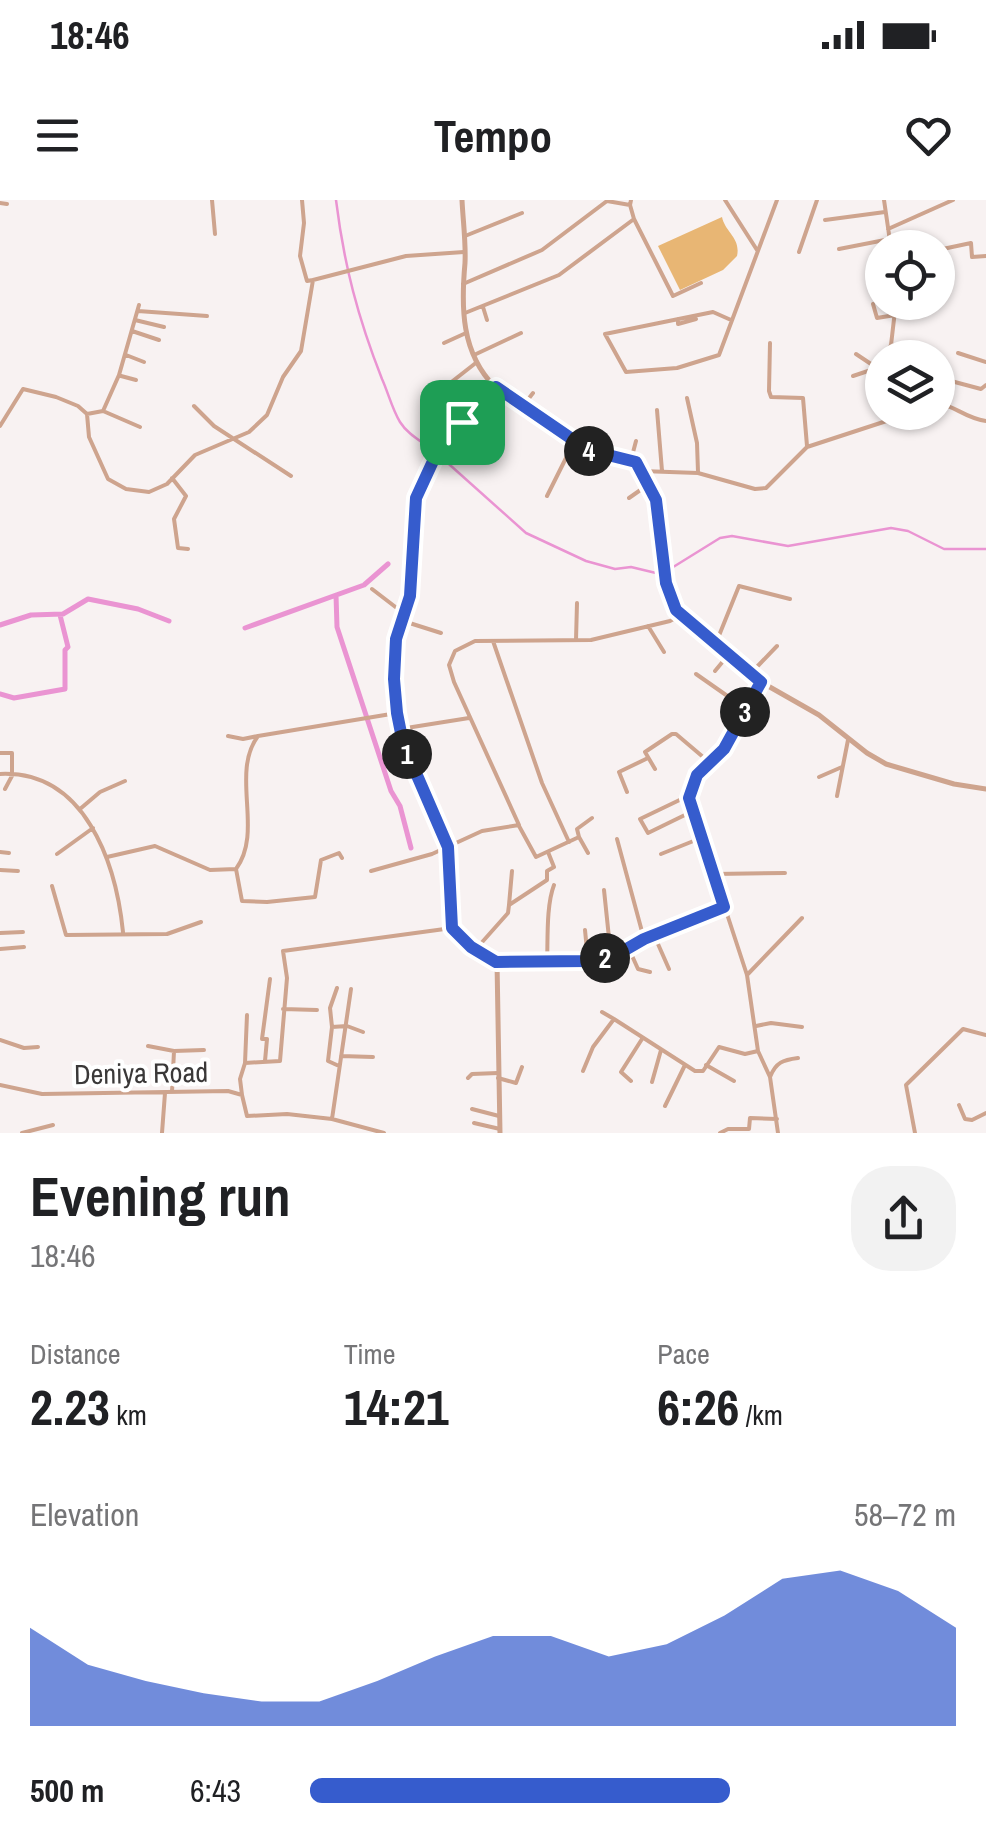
<!DOCTYPE html>
<html lang="en">
<head>
<meta charset="utf-8">
<style>
  body { margin:0; font-family:"Archivo Narrow",sans-serif; background:#f2f2f2; color:#202124; height:100vh; display:flex; flex-direction:column; font-size:38px; white-space:nowrap }
  * { box-sizing:border-box; margin:0 }
  p { font-size:32px; color:#757577 }
  .icon { flex:none; width:55px; height:55px; fill:none; stroke:currentColor; stroke-width:2; stroke-linecap:round; stroke-linejoin:round }
  .map { position:relative; height:933px; overflow:hidden }
  .side { display:flex; flex-direction:column; background:#fff; flex:1 }
  .side>* { flex:none }
  .fabs { position:absolute; left:865px; top:30px; display:grid; gap:20px }
  .fabs a { display:grid; place-items:center; width:90px; height:90px; border-radius:50%; background:#fff; box-shadow:0 2px 8px #0004; font-size:50px }
  .pin { position:absolute; display:grid; place-items:center; width:85px; height:85px; color:#fff; margin:-42px; border-radius:20px; box-shadow:0 5px 15px #0006 }
  .km { position:absolute; width:50px; height:50px; margin:-25px; border-radius:50%; background:#222; color:#fff; font-size:28px; line-height:50px; text-align:center }
  .round { display:grid; place-items:center; flex:none; width:105px; height:105px; border-radius:40px; background:#f2f2f2 }
  .overview { display:flex; align-items:center; justify-content:space-between; height:170px; padding:0 30px }
  h1 { font-size:55px; font-weight:800; line-height:75px }
  .stats { display:grid; grid-template-columns:repeat(3,1fr); gap:15px; height:170px; padding:10px 30px }
  .stats div { display:grid; align-content:center }
  .stats b { font-size:50px; font-weight:800 }
  .stats small { font-size:28px; font-weight:400 }
  .stats p { font-size:28px }
  .chart { height:280px; padding:20px 30px }
  .chart p { display:flex; justify-content:space-between }
  .chart svg { width:100%; height:180px; margin-top:10px; fill:#365ccd; opacity:.7 }
  ul { padding:0 30px; list-style:none; font-size:32px }
  li { display:grid; grid-template-columns:160px 120px 1fr; align-items:center; height:75px }
  li i { height:25px; border-radius:12px; background:#365ccd }
  .status { display:flex; justify-content:space-between; align-items:center; height:70px; padding:0 50px; background:#fff; direction:ltr }
  .status svg { height:28px; fill:currentColor }
  header { display:flex; justify-content:space-between; align-items:center; height:130px; padding:0 30px; background:#fff; font-size:45px; font-weight:800 }
  .map>svg:first-child { display:block }
  .green { fill:#e8b674 }
  .lines { fill:none; stroke-linecap:round; stroke-linejoin:round }
  .stream { stroke:#ea94d2; stroke-width:2.5 }
  .canal { stroke:#ea94d2; stroke-width:5 }
  .minor { stroke:#cea48e; stroke-width:4 }
  .tertiary { stroke:#cea48e; stroke-width:5 }
  .route-casing { stroke:#fff; stroke-width:20 }
  .route { stroke:#365ccd; stroke-width:12 }
  .labels { text-anchor:middle; stroke-width:8; stroke-linejoin:round; paint-order:stroke }
  .street-label { font-size:28px; fill:#3a3838; stroke:#fff }
</style>
</head>
<body>
<div class="status"><b>18:46</b><svg viewBox="0 0 49 12"><path d="M0 12V9h3v3zM5 12V6h3v6zM10 12V3h3v9zM15 12V0h3v12zM26 1h20v11H26zM47 4h2v5h-2z"/></svg></div>
<header><svg class="icon" aria-label="menu" viewBox="0 0 24 24"><path d="M4 6h16M4 12h16M4 18h16"/></svg>Tempo<svg class="icon" aria-label="heart" viewBox="0 0 24 24"><path d="M12 20l-8-8c-3-5 5-10 8-4 3-6 11-1 8 4z"/></svg></header>
<div class="map">
<svg width="986" height="933" viewBox="0 0 986 933">
  <rect width="100%" height="100%" fill="#f8f2f2"/>
  <path class="green" d="M722,17C725,32 741,38 737,56L723,70L680,90L658,46Z"/>
  <g class="lines">
    <path class="stream" d="M336,0C344,65 358,118 382,179C388,192 392,209 400,222C408,235 423,242 435,252
      M441,257L526,333L586,361L615,369L631,367L656,373L670,369L720,338L732,336L788,346L891,328L908,331L944,349H986"/>
    <path class="canal" d="M336,395L337,427L391,591L400,606L411,648
      M0,425L31,415L63,414L88,399L138,409L169,421
      M245,428L364,385L388,364
      M0,494L14,498L65,489V450L68,447L60,415"/>
    <path class="minor" d="M212,0L215,34
      M302,0L304,23L300,56L307,81L313,80
      M725,0L757,50
      M884,0L891,48
      M0,3L7,4
      M634,19L673,96L701,83
      M825,20L885,12
      M888,29L953,0
      M465,36L522,13
      M839,49L890,39
      M938,50L971,43L972,57L986,56
      M799,52L817,0
      M463,84L542,50L607,1L630,5L631,0
      M873,104L877,118L895,115
      M483,107L487,120
      M138,111L207,116
      M465,113L559,75L634,19L630,5
      M678,119V124L696,119
      M135,120L164,127
      M731,120L713,112L605,134L626,172L677,168L719,155L777,0
      M132,131L159,140
      M444,143L466,133
      M770,143L769,191L771,197L803,198L807,246
      M891,145L909,146L913,158
      M958,153L986,162
      M856,154L877,168
      M126,155L144,162
      M474,155L521,133
      M883,158L891,145L896,102
      M882,159L877,168L882,180
      M121,176L136,180
      M853,176L877,168
      M431,198L477,162
      M687,198L697,243L698,272
      M941,203L943,190L951,181L981,189L986,185
      M938,204C953,204 964,218 986,221
      M194,206L214,226L291,276
      M523,206L533,193
      M657,210L662,271
      M103,211L119,175L139,105
      M87,214L103,211L140,227
      M0,226L23,189L56,197L78,206L87,214L89,237L108,279L126,289L149,292L167,284L195,255L249,232L267,215L283,177L301,151L313,80L406,56L464,52
      M631,260L636,241
      M641,271L698,273L755,289L766,288L807,247L914,212
      M172,278L186,296L174,319L178,348L188,349
      M547,296L574,242
      M629,298L649,284
      M372,389L402,412
      M400,420L441,433
      M648,426L664,452
      M576,440L577,403
      M493,441L542,583L569,642
      M716,443L739,386L790,399
      M715,471L729,454
      M751,473L777,446
      M696,474L746,509
      M761,482L724,549L697,575L689,598L747,775L758,851L770,877L778,933
      M400,529L469,518
      M228,536L243,539L258,536
      M0,553H12V572
      M655,569L645,552L672,534H676L709,562
      M0,574C85,570 116,663 123,732
      M819,577L842,567
      M5,589L13,574
      M627,592L619,572L648,558
      M690,595L640,619L648,633L691,612
      M837,596L848,540
      M80,609L100,592L125,581
      M519,626L536,657L579,637L577,629L592,618
      M579,637L588,653
      M617,639L644,739
      M0,652L9,653
      M57,654L93,628
      M661,654L701,638
      M107,657L155,646L210,670L236,669C264,631 230,574 258,536L397,513
      M236,669L242,701L267,702L315,697L321,660L339,653L342,658
      M0,670L18,671
      M371,671L432,654L482,631L519,625L454,482L449,465L455,451L475,441L591,440L670,421L681,415
      M714,674L785,673
      M52,686L66,735L167,734L201,722
      M604,690L611,757
      M509,705L512,671
      M585,730L588,761
      M0,733L23,732
      M654,735L669,769
      M0,749L24,747
      M476,749L508,713L509,705L547,680V671L554,667L548,652
      M629,749L638,769L650,772
      M497,762L547,764L611,757L644,739L724,707
      M547,764C548,740 546,706 554,685
      M747,775L802,718
      M283,809L317,810
      M602,812L614,819
      M756,826L771,823L802,827
      M332,827L330,808L337,788
      M0,840L24,848L38,847
      M148,846L174,851L172,892
      M174,851L204,850
      M341,856L373,857
      M265,861L267,839H262L270,779
      M245,863L247,815
      M706,865L734,881
      M339,866L328,861L332,827L347,826L363,832
      M583,871L593,847L614,819L695,871H703L719,847L745,854L758,851
      M770,877C776,862 783,860 798,858
      M468,878L472,874L498,873
      M498,878L516,883L522,867
      M631,881L621,872L642,839
      M652,882L661,850
      M0,885L42,894L228,891L242,895L247,916L287,914L332,919L384,933
      M242,895L240,879L245,863L280,861L287,778L283,751L452,728
      M959,905L965,919L972,920L986,913
      M665,906L685,865
      M472,909L499,916
      M332,919L351,789
      M474,923L500,929
      M22,933L53,925
      M162,933L165,893
      M720,933L728,929H749L750,918L777,919
      M915,933L906,885L963,829L986,835"/>
    <path class="tertiary" d="M462,0C463,21 466,42 465,63C461,107 461,153 495,187L488,199L455,229L439,252L417,298L410,396L396,439L394,479L397,513L403,543L448,647L452,728L471,747L497,762L500,933
      M495,187L588,250L635,262L656,300L666,383L677,410L689,424L761,482L819,515L867,553L886,564L954,584L986,589"/>
  </g>
  <g class="lines">
    <g class="route-casing">
      <path id="route" d="M496,187L588,250L636,262L656,300L666,383L676,410L761,482L724,549L697,575L689,598L724,707L644,739L611,758L588,761L496,762L471,747L452,728L448,647L403,543L397,513L394,479L396,439L410,396L416,298L434,259L456,228L488,199Z"/>
    </g>
    <use href="#route" class="route"/>
  </g>
  <g class="labels">
    <g class="street-label">
      <text transform="translate(141 873) rotate(-1)" y="10">Deniya Road</text>
    </g>
  </g>
</svg>
<div class="fabs">
<a><svg class="icon" aria-label="locate" viewBox="0 0 24 24"><circle cx="12" cy="12" r="6"/><path d="M12 2v4M12 18v4M2 12h4M18 12h4"/></svg></a>
<a><svg class="icon" aria-label="layers" viewBox="0 0 24 24"><path d="M12 4l9 5-9 5-9-5zM3 14l9 5 9-5"/></svg></a>
</div>
<div class="pin" style="left:462px;top:222px;background:#1e9e55"><svg class="icon" aria-label="arrive" viewBox="0 0 24 24"><path d="M6 21V4h12l-3 4 3 4H6"/></svg></div>
<b class="km" style="left:407px;top:554px">1</b>
<b class="km" style="left:605px;top:758px">2</b>
<b class="km" style="left:745px;top:512px">3</b>
<b class="km" style="left:589px;top:251px">4</b>
</div>
<section class="side">
<div class="overview"><div><h1>Evening run</h1><p>18:46</p></div><a class="round"><svg class="icon" aria-label="share" viewBox="0 0 24 24"><path d="M12 15V3M7 8l5-5 5 5M5 13v7h14v-7"/></svg></a></div>
<div class="stats">
<div><p>Distance</p><b>2.23<small> km</small></b></div>
<div><p>Time</p><b>14:21</b></div>
<div><p>Pace</p><b>6:26<small> /km</small></b></div>
</div>
<div class="chart"><p><span>Elevation</span>58–72 m</p>
<svg viewBox="0 0 160 44" preserveAspectRatio="none"><path d="M0 44V20L10 29L20 33L30 36L40 38L50 38L60 33L70 27L80 22L90 22L100 27L110 24L120 17L130 8L140 6L150 11L160 20V44z"/></svg>
</div>
<ul>
<li><b>500 m</b>6:43<i style="width:65%"></i></li>
</ul>
</section>
</body>
</html>
